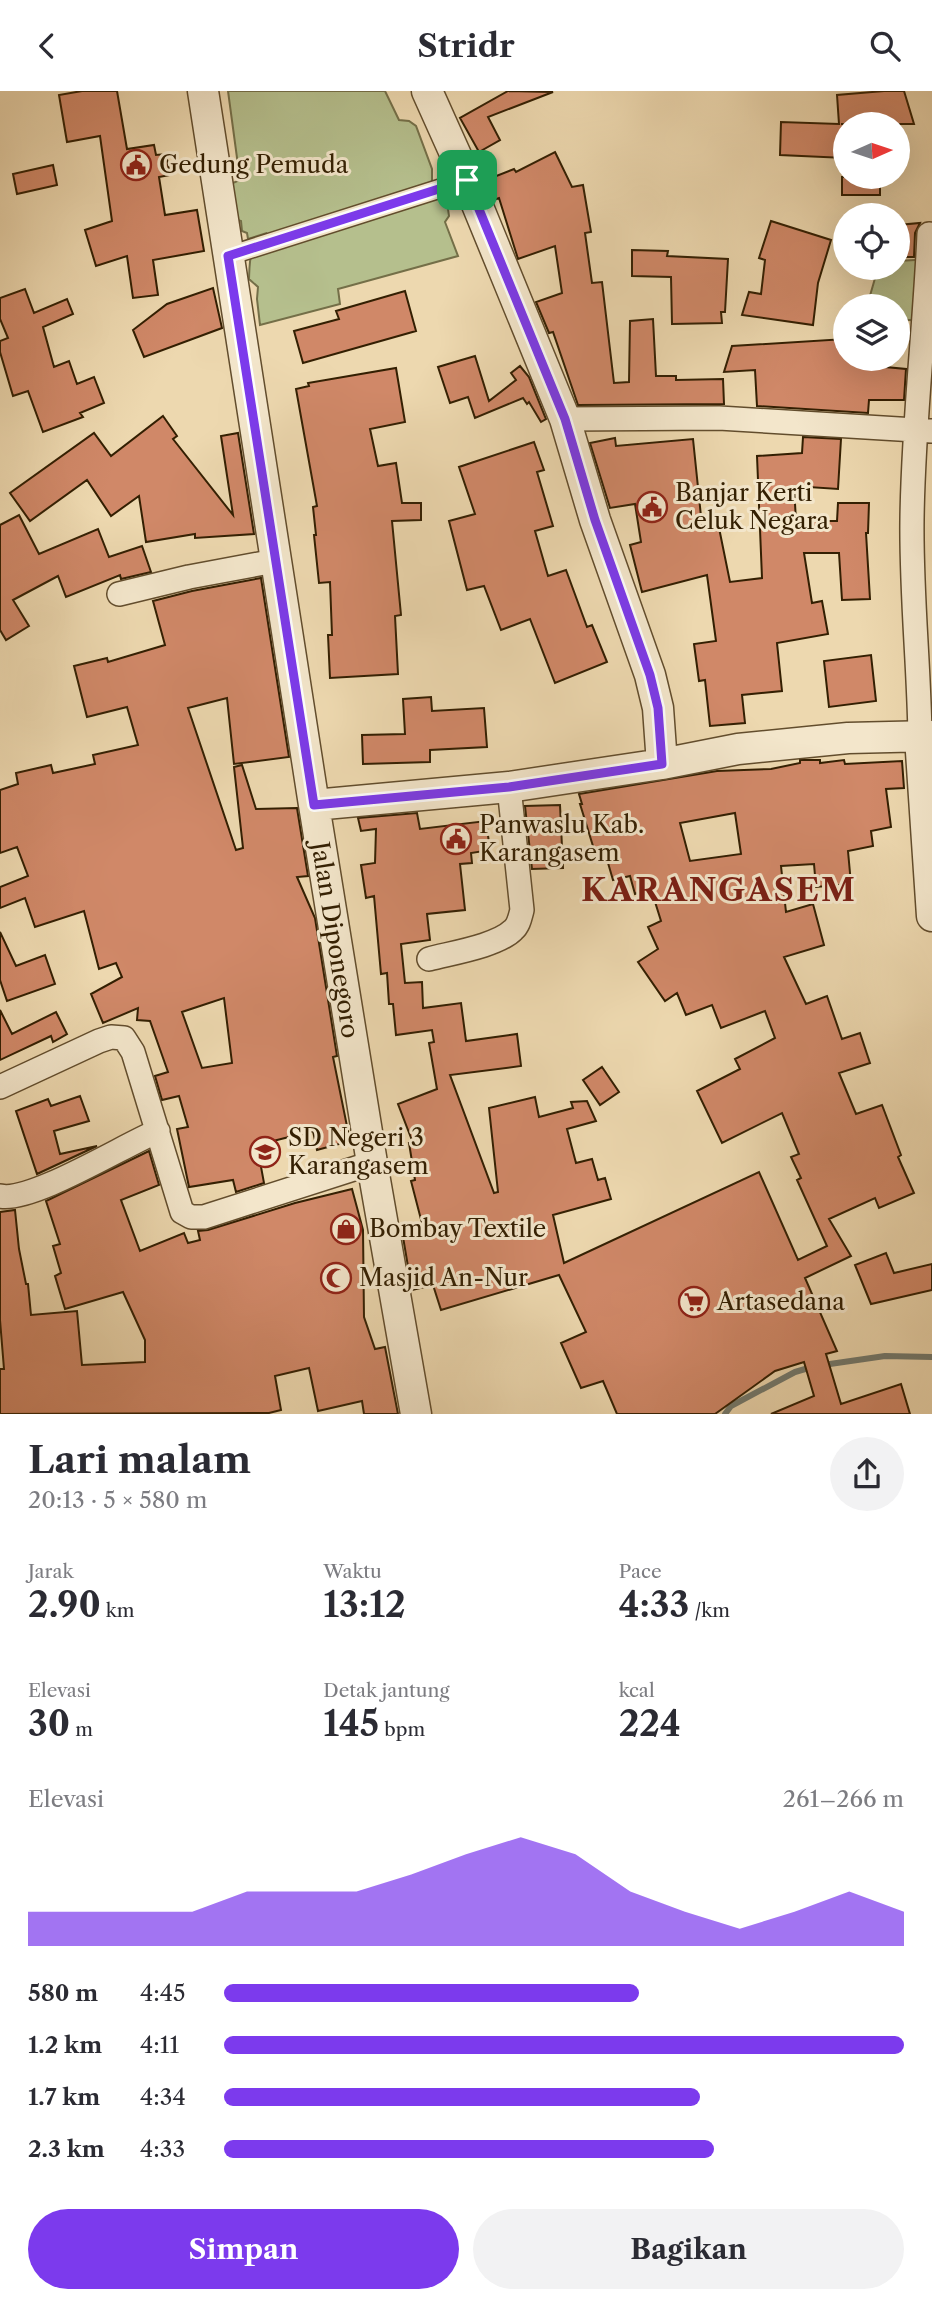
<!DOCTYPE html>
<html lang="id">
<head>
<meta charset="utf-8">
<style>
  body { margin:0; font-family:"Libre Caslon Text",serif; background:#f2f2f3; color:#2b2b33; height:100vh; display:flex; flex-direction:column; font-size:26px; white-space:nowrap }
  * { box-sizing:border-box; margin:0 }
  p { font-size:23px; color:#7c7c81 }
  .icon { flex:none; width:38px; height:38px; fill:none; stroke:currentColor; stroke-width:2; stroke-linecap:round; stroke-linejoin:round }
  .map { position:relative; height:1323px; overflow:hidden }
  .drawer { display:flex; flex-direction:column; background:#fff; flex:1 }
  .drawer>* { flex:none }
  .needle { width:46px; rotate:87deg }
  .buttons { position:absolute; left:833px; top:21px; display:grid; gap:14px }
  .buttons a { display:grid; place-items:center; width:77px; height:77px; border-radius:50%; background:#fff; box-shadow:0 7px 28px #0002; font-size:35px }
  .pin { position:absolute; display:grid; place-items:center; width:60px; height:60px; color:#fff; margin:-30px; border-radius:14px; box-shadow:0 4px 10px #0006 }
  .round { display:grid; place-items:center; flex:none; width:74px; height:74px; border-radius:37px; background:#f2f2f3 }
  .overview { display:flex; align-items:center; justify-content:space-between; height:119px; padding:0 28px }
  h1 { font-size:38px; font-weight:700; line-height:52px }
  .stats { display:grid; grid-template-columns:repeat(3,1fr); gap:10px; height:119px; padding:7px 28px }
  .stats div { display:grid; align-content:center }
  .stats b { font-size:35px; font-weight:700 }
  .stats small { font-size:19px; font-weight:400 }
  .stats p { font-size:19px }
  .chart { height:196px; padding:14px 28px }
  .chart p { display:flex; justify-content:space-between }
  .chart svg { width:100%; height:126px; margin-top:7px; fill:#7c3aed; opacity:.7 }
  .primary-button { display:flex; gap:14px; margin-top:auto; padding:14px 28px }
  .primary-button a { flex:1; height:80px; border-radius:42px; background:#7c3aed; color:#fff; font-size:28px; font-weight:700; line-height:80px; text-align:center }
  .primary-button a+a { background:#f2f2f3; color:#2b2b33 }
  ul { padding:0 28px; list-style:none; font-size:23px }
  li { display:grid; grid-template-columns:112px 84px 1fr; align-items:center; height:52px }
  li i { height:18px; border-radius:9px; background:#7c3aed }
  header { display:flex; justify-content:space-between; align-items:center; height:91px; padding:0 28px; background:#fff; font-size:32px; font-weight:700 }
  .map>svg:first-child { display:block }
  .green { fill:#b5bf8d; stroke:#746f48; stroke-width:2 }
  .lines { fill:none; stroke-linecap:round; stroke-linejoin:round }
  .stream { stroke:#737a6f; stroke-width:6 }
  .building { fill:#d08868; stroke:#331f02; stroke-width:2; fill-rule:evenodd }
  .pedestrian-casing { stroke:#624d2d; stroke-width:21 }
  .minor-casing { stroke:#624d2d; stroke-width:26 }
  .tertiary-casing { stroke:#624d2d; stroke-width:33 }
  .pedestrian { stroke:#f3e6cb; stroke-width:18 }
  .minor { stroke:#f3e6cb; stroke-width:23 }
  .tertiary { stroke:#f3e6cb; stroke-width:30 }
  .route-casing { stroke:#fff; stroke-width:14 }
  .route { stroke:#7c3aed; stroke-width:9 }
  .labels { text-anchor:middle; stroke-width:6; stroke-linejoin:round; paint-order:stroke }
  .poi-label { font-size:24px; fill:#331f02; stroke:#f3e6cb; text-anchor:start }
  .street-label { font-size:24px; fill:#331f02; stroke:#f3e6cb }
  .district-label { font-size:32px; font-weight:bold; letter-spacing:2px; fill:#7a1f14; stroke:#f3e6cb }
</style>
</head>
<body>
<header><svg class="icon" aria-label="back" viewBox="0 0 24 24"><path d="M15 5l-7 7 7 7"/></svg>Stridr<svg class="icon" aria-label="search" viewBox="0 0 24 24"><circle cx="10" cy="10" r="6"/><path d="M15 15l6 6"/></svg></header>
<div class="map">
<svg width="932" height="1323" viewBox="0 0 932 1323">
  <rect width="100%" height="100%" fill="#edd8af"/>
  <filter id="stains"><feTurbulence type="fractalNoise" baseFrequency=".00286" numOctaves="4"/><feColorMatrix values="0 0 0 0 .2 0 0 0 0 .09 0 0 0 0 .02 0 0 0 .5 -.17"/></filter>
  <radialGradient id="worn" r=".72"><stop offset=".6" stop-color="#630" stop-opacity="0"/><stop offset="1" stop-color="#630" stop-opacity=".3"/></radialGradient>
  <path class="green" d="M228,0H385L399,29L409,30L416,35L432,78V90L447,111L449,125L445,131L458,165L338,198L340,213L260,234L257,208L258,196L249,188C250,162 249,160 267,142L248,148L247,142L242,140L241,130L225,125L224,96L240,89Z
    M932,168V231L898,228V215H867L878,177H898V170Z"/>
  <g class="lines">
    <path class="stream" d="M823,1274L885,1265L932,1266
      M725,1323L731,1315L795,1281L812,1276"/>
  </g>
  <path class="building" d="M82,0H117L127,58L154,54L156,64L166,63L170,84L159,86L165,124L197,119L204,160L153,169L158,204L133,207L127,165L96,175L85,139L112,130L100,45L67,51L59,4Z
    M508,0L553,1L488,26L500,49L479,61L460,27Z
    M884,0H904L914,33H841H845V67L780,64L781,31L839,33L837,4Z
    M555,61L572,96L583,94L591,141L585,142L592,192L602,191L614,292L629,291L630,230L653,228L656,285H676V289L723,288L724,313L578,314L553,241L549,242L536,211L562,202L555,155L518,168L499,107L494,109L486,89L514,78L516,81Z
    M53,74L57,94L17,103L13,83Z
    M842,86H880V104H842Z
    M771,130L831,149L818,192L813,234L742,224L749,201L761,203L765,169L759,167Z
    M920,132L915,142L914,166H898V134Z
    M632,159L668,160L667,165L728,168L725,221H721L722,232L672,233L671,186L632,185Z
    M213,197L222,237L144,266L133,239L167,213Z
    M25,198L34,222L67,208L73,223L43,236L54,276L69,270L77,293L94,286L104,312L80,322L83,326L43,341L28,300L13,305L0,261V250L8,247L0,228V207Z
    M405,200L416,240L303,272L294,240L339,228L336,220Z
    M845,248V268H853V273L906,278L904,309H869L868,322L757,315L755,279L724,281L732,255Z
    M475,265L489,310L516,289L511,282L520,275L529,286L546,328L541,331L529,311L527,313L523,307L475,327L468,306L450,312L438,276Z
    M396,277L405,331L370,338L378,375L396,372L402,412H421V429L392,430L401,524L395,525L398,583L330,587L328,544H332L330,491L319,492L314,444H316L313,416L317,415L296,298L309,295L308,292Z
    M163,325L177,345L173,348L233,424L221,345L238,342L254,443L195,447V443L146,451L139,405L111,425L87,389L30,430L10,402L94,342L111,365Z
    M803,346L841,348L838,398L794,395L796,430H837L838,412H869L868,442H866L870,508L842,509L839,462H804L812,512L822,510L828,543L777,552L782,600L742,604L745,632L710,635L705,589L699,590L694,553L716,550L707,484L642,501L630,454L641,451L635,413L610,417L590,352L615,347L616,355L693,348L702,435L718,432L730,491L762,487L757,365L802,362Z
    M534,351L544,379L537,381L553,435L535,440L548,485L566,479L587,536L592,534L607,571L555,592L530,528L501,539L484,495L467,499L449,430L475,423L459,376Z
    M19,424L39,463L98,438L109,466L142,455L151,481L121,488L120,484L66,506L58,485L13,509L29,535L6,549L0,539V434Z
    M261,487L289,666L234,673L227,607L188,617L236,759L243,757L234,676L242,674L256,718L297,717L308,785L297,786L315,827L337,965L333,966L350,1050L317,1059L313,1040L257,1054L264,1092L236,1101L233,1089L189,1096L177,1038L188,1036L179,1005L162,1009L155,985L168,981L150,930L137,929L138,917L103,932L91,903L122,886L116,872L99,878L84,820L35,836L25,807L0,817V796L28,785L17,756L0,762V699L18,693L16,682L51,674L53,682L95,673L93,664L138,654L127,616L87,626L74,575L107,567L108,571L165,554L153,510L192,500ZM224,907L232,972L202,977L182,921Z
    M871,564L876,610L829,616L824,570Z
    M431,606L432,620L484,617L487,656L430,659V671L363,673L362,644L405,643L403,608Z
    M800,669H820V672L844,669L845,673L902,670L904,697L886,698L891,736L871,740L873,755L848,760L851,793L816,796L814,773L781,775L786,821L813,813L824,854L784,866L806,913L827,905L842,948L860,942L870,972L839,982L856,1023L882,1014L901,1064L898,1066L914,1102L879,1117L875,1107L829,1128L851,1165L805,1187L837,1260L826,1263L841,1313L901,1293L910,1323H771L814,1305L804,1271L775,1280L715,1323H617L603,1290L581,1297L561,1252L586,1241L559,1184L441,1219L433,1194L412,1199L403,1146L424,1140L411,1090L415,1089L409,1052H413L398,1013L437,998L429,952L434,951L432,939L396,944L393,913H389L387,882L381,883L374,805L366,807L361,774L375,772L376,738L361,740L358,727L417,722L420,738L486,730L490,759L471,762L472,772L460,773L465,819L427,823L430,849L401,853L405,892L422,891L423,917L461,912L466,950L517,943L521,975L450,984L494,1102L498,1101L489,1017L535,1006L539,1026L573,1017L571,1011L587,1010L596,1030L567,1038L576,1072L592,1068L598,1089L605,1087L611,1108L553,1124L564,1172L759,1081L798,1169L827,1155L797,1089L801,1087L791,1066L799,1063L782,1022L722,1052L697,1000L740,978L735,968L775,947L765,920L721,937L712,914L686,924L677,902L665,910L638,871L658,858L648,836L661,830L651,798L635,803L630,785L613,789L606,765L597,768L580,713H582L579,703L717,680L771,678L800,672ZM735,722L741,763L690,770L680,732Z
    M560,714L563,777L532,778L525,715Z
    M0,841L16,875L45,864L55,893L7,910L0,889Z
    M0,919L12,943L56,921L67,943L53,951L51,945L0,969Z
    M602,976L619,1001L600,1014L583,989Z
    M80,1005L89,1030L54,1040L60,1063L97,1055L37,1083L16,1020L48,1008L51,1015Z
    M149,1060L159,1094L121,1109L140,1160L184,1142L188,1152L200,1149L198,1140L208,1139L295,1112L352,1098L363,1139L364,1226L375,1258L385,1256L398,1323H364L362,1310L318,1320L309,1277L275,1285L281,1319L269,1322L0,1323V1278H4L0,1229V1121L15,1119L19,1158L26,1193H28L31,1224L77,1220L82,1274L145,1271V1249L123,1201L65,1218L55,1185L61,1182L53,1155L60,1153L46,1110Z
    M886,1162L894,1182L932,1173V1199L871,1213L855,1174Z"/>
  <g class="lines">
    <g class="pedestrian-casing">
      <path id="pedestrian" d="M228,165L467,89"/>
    </g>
    <g class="minor-casing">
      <path id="minor" d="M565,328L719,327L932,340
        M119,503L189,486L275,470
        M920,646C919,574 911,502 912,429C913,333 925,238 929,143
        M429,868C451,862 497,855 513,839C519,834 520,826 522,819L509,696
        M0,996L99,950L111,946L124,947L133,961L182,1121L191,1126H204L372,1072
        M0,1105C31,1112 124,1054 158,1040"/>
    </g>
    <g class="tertiary-casing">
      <path id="tertiary" d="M203,0L314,714L372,1072L416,1323
        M427,0L467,89L565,328L595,429L650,584L658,617L662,673
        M920,646L932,825
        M314,714L509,696L662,673L738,658L848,647L932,645"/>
    </g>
    <use href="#pedestrian" class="pedestrian"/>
    <use href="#minor" class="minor"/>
    <use href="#tertiary" class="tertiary"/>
  </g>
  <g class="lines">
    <g class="route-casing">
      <path id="route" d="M467,89L565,328L595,429L650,584L658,617L662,673L509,696L314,714L228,165Z"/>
    </g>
    <use href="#route" class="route"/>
  </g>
  <defs>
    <g id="civic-ring" transform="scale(1.575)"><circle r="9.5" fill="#f3e6cb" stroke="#8f2418" stroke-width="1.5"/><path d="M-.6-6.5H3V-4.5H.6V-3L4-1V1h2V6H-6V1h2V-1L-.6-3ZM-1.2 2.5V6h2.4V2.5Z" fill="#8f2418"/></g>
    <g id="school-ring" transform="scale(1.575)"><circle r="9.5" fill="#f3e6cb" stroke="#8f2418" stroke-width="1.5"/><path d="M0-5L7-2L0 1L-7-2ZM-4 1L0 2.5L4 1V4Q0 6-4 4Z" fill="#8f2418"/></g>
    <g id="shop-ring" transform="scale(1.575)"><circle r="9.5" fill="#f3e6cb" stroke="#8f2418" stroke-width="1.5"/><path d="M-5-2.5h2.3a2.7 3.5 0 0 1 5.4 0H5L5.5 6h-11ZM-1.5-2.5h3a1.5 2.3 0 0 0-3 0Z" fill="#8f2418"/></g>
    <g id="mosque-ring" transform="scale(1.575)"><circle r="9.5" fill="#f3e6cb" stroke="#8f2418" stroke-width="1.5"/><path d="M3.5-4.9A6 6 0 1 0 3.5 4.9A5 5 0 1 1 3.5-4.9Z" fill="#8f2418"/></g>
    <g id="supermarket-ring" transform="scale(1.575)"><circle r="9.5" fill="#f3e6cb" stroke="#8f2418" stroke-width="1.5"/><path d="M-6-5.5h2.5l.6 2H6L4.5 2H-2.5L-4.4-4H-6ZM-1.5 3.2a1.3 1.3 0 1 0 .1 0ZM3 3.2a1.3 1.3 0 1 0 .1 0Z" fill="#8f2418"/></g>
  </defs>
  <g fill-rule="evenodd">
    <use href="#civic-ring" x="136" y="74"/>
    <use href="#civic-ring" x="652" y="416"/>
    <use href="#civic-ring" x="456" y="748"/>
    <use href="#school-ring" x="265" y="1061"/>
    <use href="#shop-ring" x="346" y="1138"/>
    <use href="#mosque-ring" x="336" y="1187"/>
    <use href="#supermarket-ring" x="694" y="1211"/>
  </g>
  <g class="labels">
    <g class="poi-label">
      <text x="159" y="82">Gedung Pemuda</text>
      <text x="675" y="410">Banjar Kerti<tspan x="675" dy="28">Celuk Negara</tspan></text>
      <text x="479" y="742">Panwaslu Kab.<tspan x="479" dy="28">Karangasem</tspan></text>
      <text x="288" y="1055">SD Negeri 3<tspan x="288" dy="28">Karangasem</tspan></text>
      <text x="369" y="1146">Bombay Textile</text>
      <text x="359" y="1195">Masjid An-Nur</text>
      <text x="717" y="1219">Artasedana</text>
    </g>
    <g class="street-label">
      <text transform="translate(335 849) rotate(81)" y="8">Jalan Diponegoro</text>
    </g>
    <g class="district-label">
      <text x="719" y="810">KARANGASEM</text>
    </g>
  </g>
  <rect width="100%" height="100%" filter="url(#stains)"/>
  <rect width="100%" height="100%" fill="url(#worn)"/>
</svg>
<div class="buttons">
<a><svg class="needle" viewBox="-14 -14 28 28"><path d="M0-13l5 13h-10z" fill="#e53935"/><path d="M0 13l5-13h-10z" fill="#7c7c81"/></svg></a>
<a><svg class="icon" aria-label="locate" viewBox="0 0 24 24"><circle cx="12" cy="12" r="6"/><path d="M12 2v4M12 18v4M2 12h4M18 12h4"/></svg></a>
<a><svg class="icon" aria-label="layers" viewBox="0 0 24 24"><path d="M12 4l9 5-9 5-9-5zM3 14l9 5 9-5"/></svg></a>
</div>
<div class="pin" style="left:467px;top:89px;background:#1e9e55"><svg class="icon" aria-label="arrive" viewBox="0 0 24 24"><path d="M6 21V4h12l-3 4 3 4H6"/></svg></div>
</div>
<section class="drawer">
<div class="overview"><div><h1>Lari malam</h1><p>20:13 · 5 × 580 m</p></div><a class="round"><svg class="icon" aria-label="share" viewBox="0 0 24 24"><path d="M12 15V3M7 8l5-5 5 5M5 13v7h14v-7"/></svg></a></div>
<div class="stats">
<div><p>Jarak</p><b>2.90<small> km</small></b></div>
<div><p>Waktu</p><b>13:12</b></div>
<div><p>Pace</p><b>4:33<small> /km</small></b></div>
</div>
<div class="stats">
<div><p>Elevasi</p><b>30<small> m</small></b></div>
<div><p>Detak jantung</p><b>145<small> bpm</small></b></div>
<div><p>kcal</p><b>224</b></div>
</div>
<div class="chart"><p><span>Elevasi</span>261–266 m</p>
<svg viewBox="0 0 160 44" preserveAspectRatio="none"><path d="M0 44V32L10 32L20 32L30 32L40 25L50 25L60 25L70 19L80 12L90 6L100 12L110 25L120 32L130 38L140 32L150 25L160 32V44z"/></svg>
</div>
<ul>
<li><b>580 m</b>4:45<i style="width:61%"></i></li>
<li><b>1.2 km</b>4:11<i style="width:100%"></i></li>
<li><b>1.7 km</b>4:34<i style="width:70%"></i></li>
<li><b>2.3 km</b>4:33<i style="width:72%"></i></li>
</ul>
<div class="primary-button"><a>Simpan</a><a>Bagikan</a></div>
</section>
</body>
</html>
